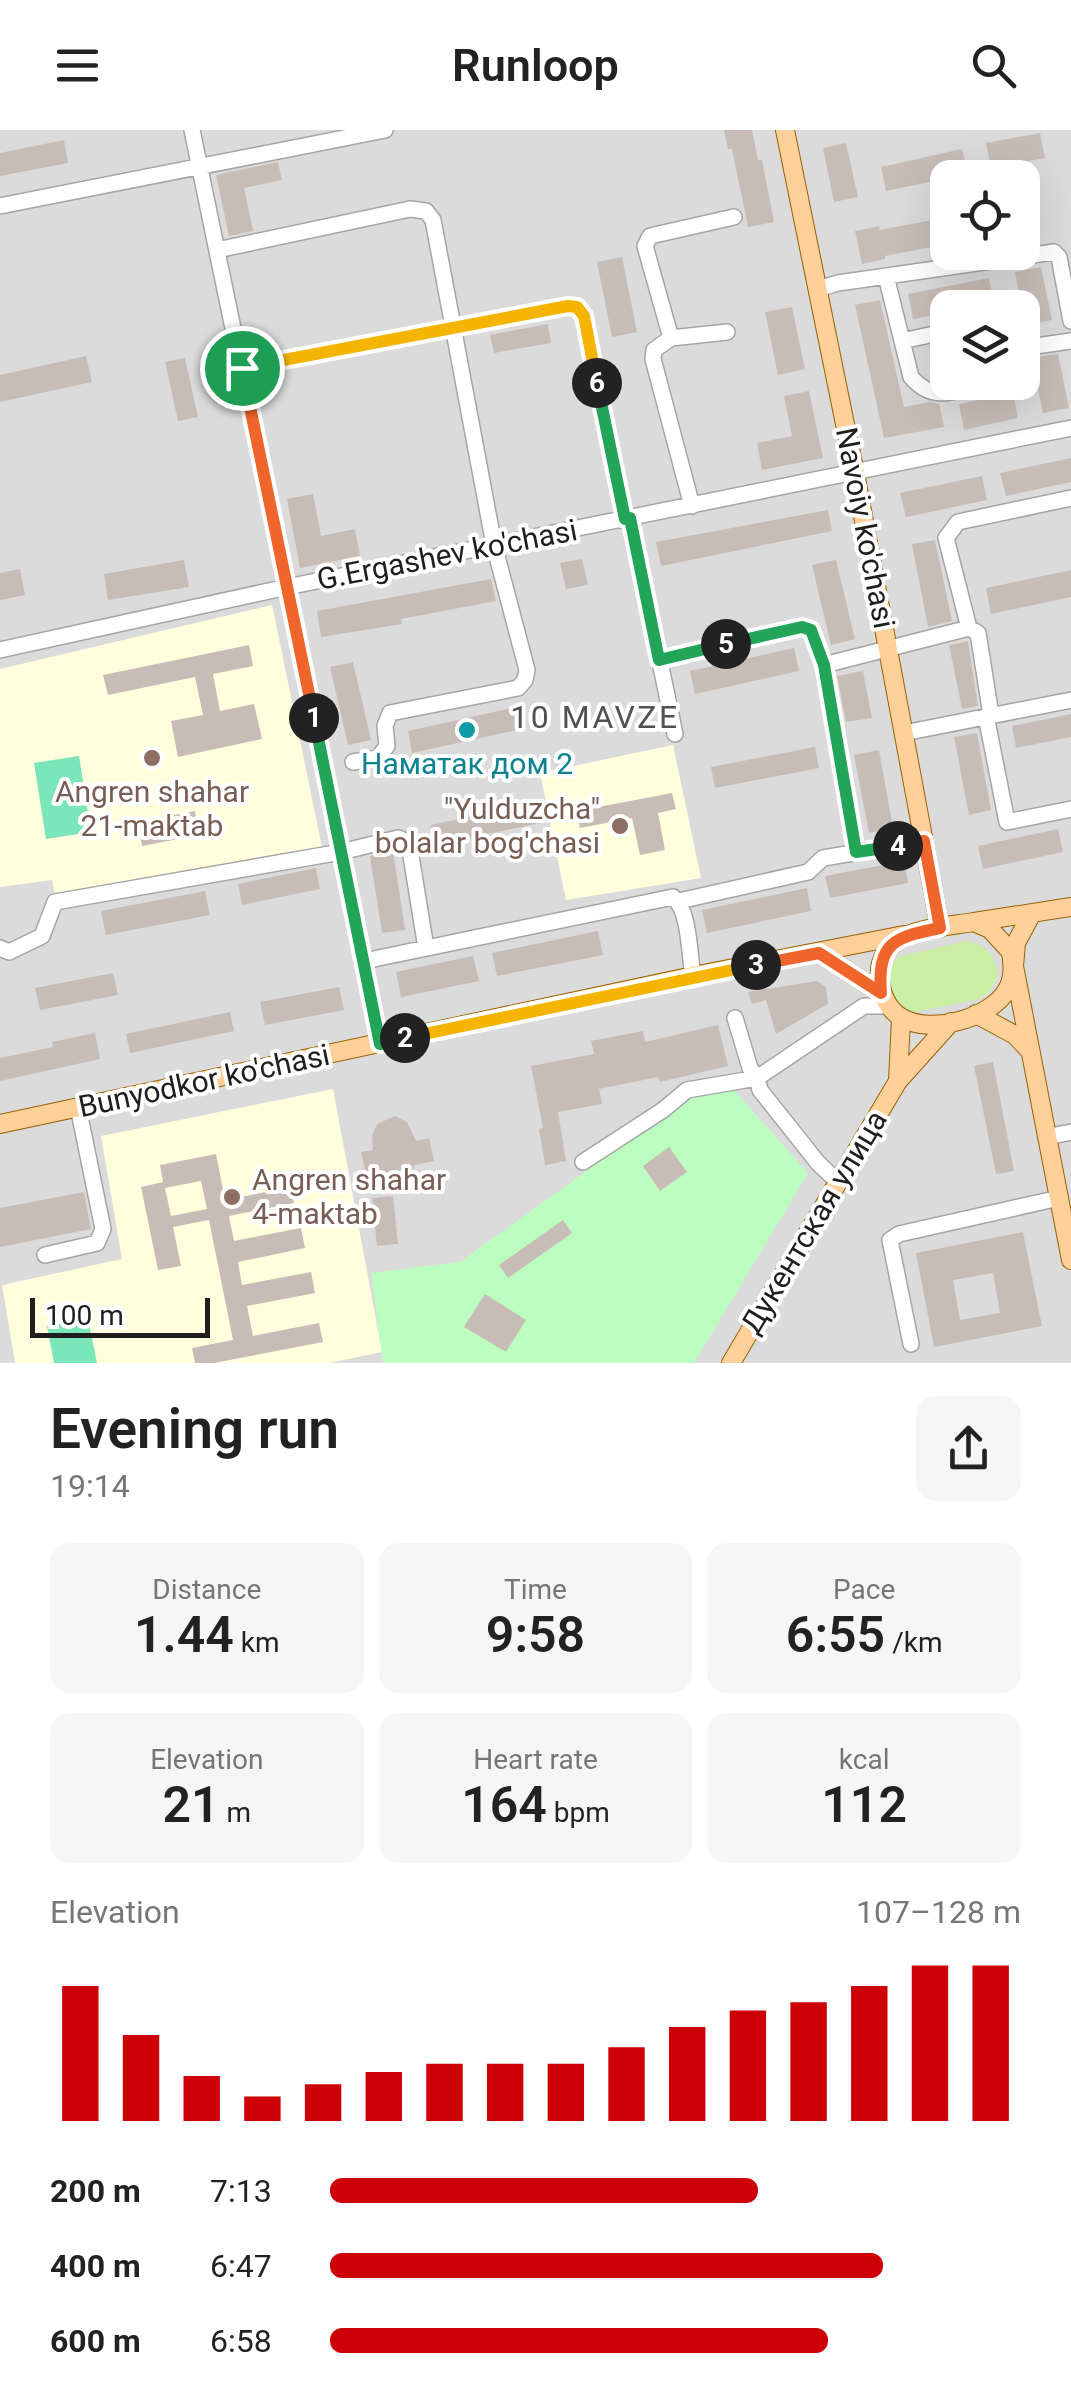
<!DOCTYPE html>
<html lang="en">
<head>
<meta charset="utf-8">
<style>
  body { margin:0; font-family:Roboto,sans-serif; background:#f6f6f6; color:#222; height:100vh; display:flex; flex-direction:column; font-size:38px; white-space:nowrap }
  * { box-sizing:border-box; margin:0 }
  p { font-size:32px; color:#767676 }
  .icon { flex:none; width:55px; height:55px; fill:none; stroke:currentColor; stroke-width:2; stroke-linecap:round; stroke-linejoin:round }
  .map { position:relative; height:1233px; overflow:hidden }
  .sheet { display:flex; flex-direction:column; background:#fff; flex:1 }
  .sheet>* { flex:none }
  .buttons { position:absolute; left:930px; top:30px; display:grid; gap:20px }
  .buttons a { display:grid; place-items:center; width:110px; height:110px; border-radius:20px; background:#fff; box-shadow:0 10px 40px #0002; font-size:50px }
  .scale { position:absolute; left:30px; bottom:25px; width:180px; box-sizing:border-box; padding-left:10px; border:5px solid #1e1e1e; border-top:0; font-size:28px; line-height:35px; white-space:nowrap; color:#1e1e1e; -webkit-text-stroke:8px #fff; paint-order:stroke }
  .pin { position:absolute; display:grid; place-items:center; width:85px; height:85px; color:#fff; margin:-42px; border:5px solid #fff; border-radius:50%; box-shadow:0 2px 10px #0007 }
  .km { position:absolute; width:50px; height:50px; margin:-25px; border-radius:50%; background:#222; color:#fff; font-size:28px; line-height:50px; text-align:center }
  .round { display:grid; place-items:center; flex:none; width:105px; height:105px; border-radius:20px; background:#f6f6f6 }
  .overview { display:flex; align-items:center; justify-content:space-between; height:170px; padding:0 50px }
  h1 { font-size:55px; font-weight:600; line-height:75px }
  .figures { display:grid; grid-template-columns:repeat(3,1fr); gap:15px; height:170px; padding:10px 50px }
  .figures div { display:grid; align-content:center; border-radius:20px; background:#f6f6f6; text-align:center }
  .figures b { font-size:50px; font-weight:600 }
  .figures small { font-size:28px; font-weight:400 }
  .figures p { font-size:28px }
  .chart { height:280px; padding:20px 50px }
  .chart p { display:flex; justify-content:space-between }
  .chart svg { width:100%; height:180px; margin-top:10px; stroke:#cc0006; stroke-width:6 }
  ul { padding:0 50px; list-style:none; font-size:32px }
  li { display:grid; grid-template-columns:160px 120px 1fr; align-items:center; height:75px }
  li i { height:25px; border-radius:12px; background:#cc0006 }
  header { display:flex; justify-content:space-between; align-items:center; height:130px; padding:0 50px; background:#fff; font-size:45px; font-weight:600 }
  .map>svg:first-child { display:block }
  .residential { fill:#dcdbdb; fill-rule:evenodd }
  .education { fill:#fffedd }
  .grass { fill:#cbefa4 }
  .park { fill:#bcfebf }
  .pitch { fill:#7ae6b9 }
  .building { fill:#c8bdb6; fill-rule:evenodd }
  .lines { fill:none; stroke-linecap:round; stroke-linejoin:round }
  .minor-casing { stroke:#a5a5a5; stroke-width:18 }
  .major-casing { stroke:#986100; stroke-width:20 }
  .minor { stroke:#fff; stroke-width:15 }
  .major { stroke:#ffd099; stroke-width:18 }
  .split-1-casing { stroke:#fff; stroke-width:20 }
  .split-2-casing { stroke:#fff; stroke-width:20 }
  .split-3-casing { stroke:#fff; stroke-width:20 }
  .split-4-casing { stroke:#fff; stroke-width:20 }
  .split-5-casing { stroke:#fff; stroke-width:20 }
  .split-6-casing { stroke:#fff; stroke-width:20 }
  .split-7-casing { stroke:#fff; stroke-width:20 }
  .split-1 { stroke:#f0652b; stroke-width:12 }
  .split-2 { stroke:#22a559; stroke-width:12 }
  .split-3 { stroke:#f5b400; stroke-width:12 }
  .split-4 { stroke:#f0652b; stroke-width:12 }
  .split-5 { stroke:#22a559; stroke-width:12 }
  .split-6 { stroke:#22a559; stroke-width:12 }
  .split-7 { stroke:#f5b400; stroke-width:12 }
  .culture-dot { fill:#0f9aa8; stroke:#fff; stroke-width:4 }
  .education-dot { fill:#8d6e63; stroke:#fff; stroke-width:4 }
  .labels { text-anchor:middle; stroke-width:8; stroke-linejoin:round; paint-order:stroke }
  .street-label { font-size:30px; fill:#1e1e1e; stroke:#fff }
  .culture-label { font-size:30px; fill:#0d838f; stroke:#fff }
  .education-label { font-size:30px; fill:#785e54; stroke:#fff }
  .neighbourhood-label { font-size:32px; letter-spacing:2.5px; fill:#515151; stroke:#fff }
</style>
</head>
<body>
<header><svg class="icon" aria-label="menu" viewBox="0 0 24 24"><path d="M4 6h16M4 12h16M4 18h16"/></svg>Runloop<svg class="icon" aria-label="search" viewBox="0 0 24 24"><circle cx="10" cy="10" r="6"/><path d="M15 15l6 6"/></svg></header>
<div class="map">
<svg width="1071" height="1233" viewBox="0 0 1071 1233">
  <rect width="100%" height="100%" fill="#f0ebe3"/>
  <path class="residential" d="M0,0H1071V1233H0ZM948,48H1022V122H948ZM948,178H1022V252H948Z"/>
  <path class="education" d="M272,475L322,717L55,766L52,750L0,757V539Z
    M673,615L701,748L566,770L540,643Z
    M333,959L382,1222L329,1233H15L2,1155L122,1129L101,1006Z"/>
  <path class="grass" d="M965,811C987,815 995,824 998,847L990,861L980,869L915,882L898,876L889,863L886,852L889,838L898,827Z"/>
  <path class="park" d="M732,958L808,1043L694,1233H383L371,1143L460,1132L687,969Z"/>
  <path class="pitch" d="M79,626L91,702L46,709L34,633Z
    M88,1189L97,1233H54L47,1196Z"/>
  <path class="building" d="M724,0H752L758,30H762L774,92L748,97L732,19H728Z
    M1040,3L1045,28L991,38L986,13Z
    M64,10L68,33L0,46V23Z
    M846,13L858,67L834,72L823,18Z
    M962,19L968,44L886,61L881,37Z
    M278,32L282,50L244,58L253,101L229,106L216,45Z
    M948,87V114L885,126V129L862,134L855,101L879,96L880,100Z
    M622,127L637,202L612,207L597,132Z
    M1041,137L1052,190L1025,195L1015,142Z
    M989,148L994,173L948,178V182L913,189L908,164Z
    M880,170L904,277L929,272L939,274L944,297L884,308L855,175Z
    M792,177L805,239L778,245L765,182Z
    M548,194L551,213L494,223L490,205Z
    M1058,224L1069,278L1043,283L1031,228Z
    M86,226L92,252L0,272V245Z
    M185,228L198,287L178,291L165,232Z
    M809,261L823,328L762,340L757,313L792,306L784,266Z
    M1013,263L1018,288L964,300L959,274Z
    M1071,328V352L1006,366L1000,343Z
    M982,346L987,370L906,387L900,363Z
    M313,364L321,406L355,399L360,426L300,438L287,369Z
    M828,380L832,401L661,436L656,412Z
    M935,410L952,491L928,497L912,414Z
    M582,429L588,455L566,459L560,433Z
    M184,430L189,457L108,470L104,444Z
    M836,430L855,509L831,515L812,435Z
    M20,439L25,465L0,470V443Z
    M1071,440V467L991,484L986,458Z
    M491,449L496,471L401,489L402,494L321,507L317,481Z
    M968,511L978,576L962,579L949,515Z
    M249,515L253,536L213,544L220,581L254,574L262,609L178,627L171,591L203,585L195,547L108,565L103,545Z
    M794,518L799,541L695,564L690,541Z
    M353,532L371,610L348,615L330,537Z
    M863,541L872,588L846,592L837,546Z
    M521,576L526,598L412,623L408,601Z
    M1071,584V607L1016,618L1012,596Z
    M977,603L991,680L969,685L954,607Z
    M815,617L819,638L715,658L711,637Z
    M879,620L893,698L869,703L854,625Z
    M672,663L676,679L658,683L665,720L640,725L632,688L580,698L577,681Z
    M540,672L545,692L435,715L431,695Z
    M195,681L199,705L142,716L138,692Z
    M1058,699L1063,722L983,739L978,716Z
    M393,721L405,800L382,803L370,726Z
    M904,731L908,753L830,768L825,746Z
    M316,738L320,759L242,775L238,754Z
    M807,758L811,781L707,803L702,780Z
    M205,761L210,785L106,805L101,781Z
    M598,801L603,825L497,846L492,823Z
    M473,826L479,851L401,867L396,842Z
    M113,843L118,865L40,880L35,858Z
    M817,851L826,857L828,874L776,904L766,870L752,874L748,862Z
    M339,857L344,880L265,895L260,872Z
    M230,882L234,901L130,923L126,904Z
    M718,895L728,936L660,952L658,947L599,959L602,974L558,982L566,1031L545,1035L539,999L543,998L531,936L594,924L591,911L643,901L645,912Z
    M95,903L100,929L0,951V928L53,917L52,912Z
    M993,932L1014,1041L996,1044L974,936Z
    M395,986L407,992L416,1011L429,1008L434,1031L415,1035L409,1050L396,1054L380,1042L366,1045L361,1022L373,1020L372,1006L377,994Z
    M669,1017L687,1042L660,1061L643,1036Z
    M216,1024L225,1070L291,1057L294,1073L229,1086L234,1111L301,1098L305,1118L238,1132L242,1155L311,1142L315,1163L247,1176L253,1206L319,1193L323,1212L214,1233H195L192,1218L233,1210L209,1090L173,1097L181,1136L158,1140L141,1057L163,1052L160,1035ZM201,1051L207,1079L171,1086L165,1058Z
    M84,1062L91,1099L0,1117V1078Z
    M393,1066L398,1114L377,1116L372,1068Z
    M563,1090L572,1103L508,1148L499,1135Z
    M1023,1102L1042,1196L934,1217L916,1123ZM993,1143L1000,1183L960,1190L953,1150Z
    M485,1164L526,1190L506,1222L464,1197Z"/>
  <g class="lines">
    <g class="minor-casing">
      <path id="minor" d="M192,0L381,914
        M0,76L385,0
        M217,120L410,79L426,81L433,90L494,415L527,540L525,550L518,558L390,583L385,596L387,616L378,628L353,632
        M886,146L911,247C934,274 956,260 986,252
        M818,159L838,153L1054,122L1059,127L1071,191
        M727,202L671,208L645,116L650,106L734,87
        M671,208L654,220L653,229L692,376
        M902,211L948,201
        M1022,218L1071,211
        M242,238L568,176L577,177L584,186L625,389
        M630,388L675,604
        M969,498L946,408L958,392L1071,368
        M0,520L287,457L1071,298
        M659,530L802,497L811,500L824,535
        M986,586L1007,692L1071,679
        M904,603L1071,570
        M856,723L824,535L969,498L978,503L991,585
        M679,771L808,742L823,728L924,711
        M0,818L9,822L42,806L55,772L341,722L398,708L405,711L410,720L426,818
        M364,831L673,767C690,781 689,824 693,846
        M1046,1007L1071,1002
        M583,1032L663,980L687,960L757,948L750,938L735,888
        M838,1052L818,1033L760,960L757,948L864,876H890
        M45,1125L97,1113L103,1099L78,977
        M911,1214L890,1110L899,1104L1059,1068"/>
    </g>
    <g class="major-casing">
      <path id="major" d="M785,0L855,343L940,798
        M1031,785L1016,813L1014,836L1071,1130
        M974,792L990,799L1011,822C1013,835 1014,848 1007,860C991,888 931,905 902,888C888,880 881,864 880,849C876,798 938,798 974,792Z
        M974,792L1071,777
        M819,823L881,863
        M976,884L1015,905L1029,920
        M898,951L901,888
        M0,994L693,846L904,805
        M731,1233L898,951L951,892"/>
    </g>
    <use href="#minor" class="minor"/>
    <use href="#major" class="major"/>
  </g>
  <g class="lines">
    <g class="split-1-casing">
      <path id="split-1" d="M242,238L314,588"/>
    </g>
    <g class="split-2-casing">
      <path id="split-2" d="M314,588L380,914L405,908"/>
    </g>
    <g class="split-3-casing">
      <path id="split-3" d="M405,908L756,835"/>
    </g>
    <g class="split-4-casing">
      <path id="split-4" d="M756,835L819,823L881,863C877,812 895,807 940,798L924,711L898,716"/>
    </g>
    <g class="split-5-casing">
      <path id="split-5" d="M726,514L802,497L811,500L824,535L856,722L898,716"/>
    </g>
    <g class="split-6-casing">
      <path id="split-6" d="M597,253L625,389L630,388L659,530L726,514"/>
    </g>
    <g class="split-7-casing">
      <path id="split-7" d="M242,238L568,176L577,177L584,186L597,253"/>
    </g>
    <use href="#split-1" class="split-1"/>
    <use href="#split-2" class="split-2"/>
    <use href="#split-3" class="split-3"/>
    <use href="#split-4" class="split-4"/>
    <use href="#split-5" class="split-5"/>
    <use href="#split-6" class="split-6"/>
    <use href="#split-7" class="split-7"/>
  </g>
  <circle class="culture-dot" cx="467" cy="600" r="10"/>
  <g class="education-dot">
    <circle cx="152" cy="628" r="10"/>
    <circle cx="620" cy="696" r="10"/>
    <circle cx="232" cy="1067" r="10"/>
  </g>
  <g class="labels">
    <g class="street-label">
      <text transform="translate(865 398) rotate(79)" y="10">Navoiy ko'chasi</text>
      <text transform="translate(447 425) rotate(-11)" y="10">G.Ergashev ko'chasi</text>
      <text transform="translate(204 951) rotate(-12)" y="10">Bunyodkor ko'chasi</text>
      <text transform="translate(814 1092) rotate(-59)" y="10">Дукентская улица</text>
    </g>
    <g class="culture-label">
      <text x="467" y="644">Наматак дом 2</text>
    </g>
    <g class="education-label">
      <text x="152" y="672">Angren shahar<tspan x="152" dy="34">21-maktab</tspan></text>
      <text x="600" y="689" text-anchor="end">"Yulduzcha"<tspan x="600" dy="34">bolalar bog'chasi</tspan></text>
      <text x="252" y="1060" text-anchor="start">Angren shahar<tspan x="252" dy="34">4-maktab</tspan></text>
    </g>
    <g class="neighbourhood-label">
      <text x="595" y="598">10 MAVZE</text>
    </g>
  </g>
</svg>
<div class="buttons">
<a><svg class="icon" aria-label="locate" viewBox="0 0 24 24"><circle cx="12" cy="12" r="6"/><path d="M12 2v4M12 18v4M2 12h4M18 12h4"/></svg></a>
<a><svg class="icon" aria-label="layers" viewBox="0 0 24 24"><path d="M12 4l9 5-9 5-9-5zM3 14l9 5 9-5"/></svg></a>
</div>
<div class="scale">100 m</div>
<div class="pin" style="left:242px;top:238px;background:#1e9e55"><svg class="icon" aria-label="arrive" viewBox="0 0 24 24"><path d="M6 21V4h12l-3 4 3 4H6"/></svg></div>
<b class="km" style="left:314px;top:588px">1</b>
<b class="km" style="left:405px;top:908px">2</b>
<b class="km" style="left:756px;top:835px">3</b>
<b class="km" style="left:898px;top:716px">4</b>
<b class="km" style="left:726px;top:514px">5</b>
<b class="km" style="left:597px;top:253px">6</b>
</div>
<section class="sheet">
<div class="overview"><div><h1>Evening run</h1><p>19:14</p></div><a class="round"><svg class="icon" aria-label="share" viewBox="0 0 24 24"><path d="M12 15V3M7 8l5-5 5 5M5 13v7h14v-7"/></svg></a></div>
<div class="figures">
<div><p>Distance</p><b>1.44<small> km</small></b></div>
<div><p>Time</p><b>9:58</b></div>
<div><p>Pace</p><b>6:55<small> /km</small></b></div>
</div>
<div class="figures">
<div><p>Elevation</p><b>21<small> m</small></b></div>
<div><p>Heart rate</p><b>164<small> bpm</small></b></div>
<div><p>kcal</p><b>112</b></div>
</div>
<div class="chart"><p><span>Elevation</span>107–128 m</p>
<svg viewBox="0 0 160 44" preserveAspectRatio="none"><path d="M5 44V11M15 44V23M25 44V33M35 44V38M45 44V35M55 44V32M65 44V30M75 44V30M85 44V30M95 44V26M105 44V21M115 44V17M125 44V15M135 44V11M145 44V6M155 44V6"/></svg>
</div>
<ul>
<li><b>200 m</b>7:13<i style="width:62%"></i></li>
<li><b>400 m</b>6:47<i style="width:80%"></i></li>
<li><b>600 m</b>6:58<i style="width:72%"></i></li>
</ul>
</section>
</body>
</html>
